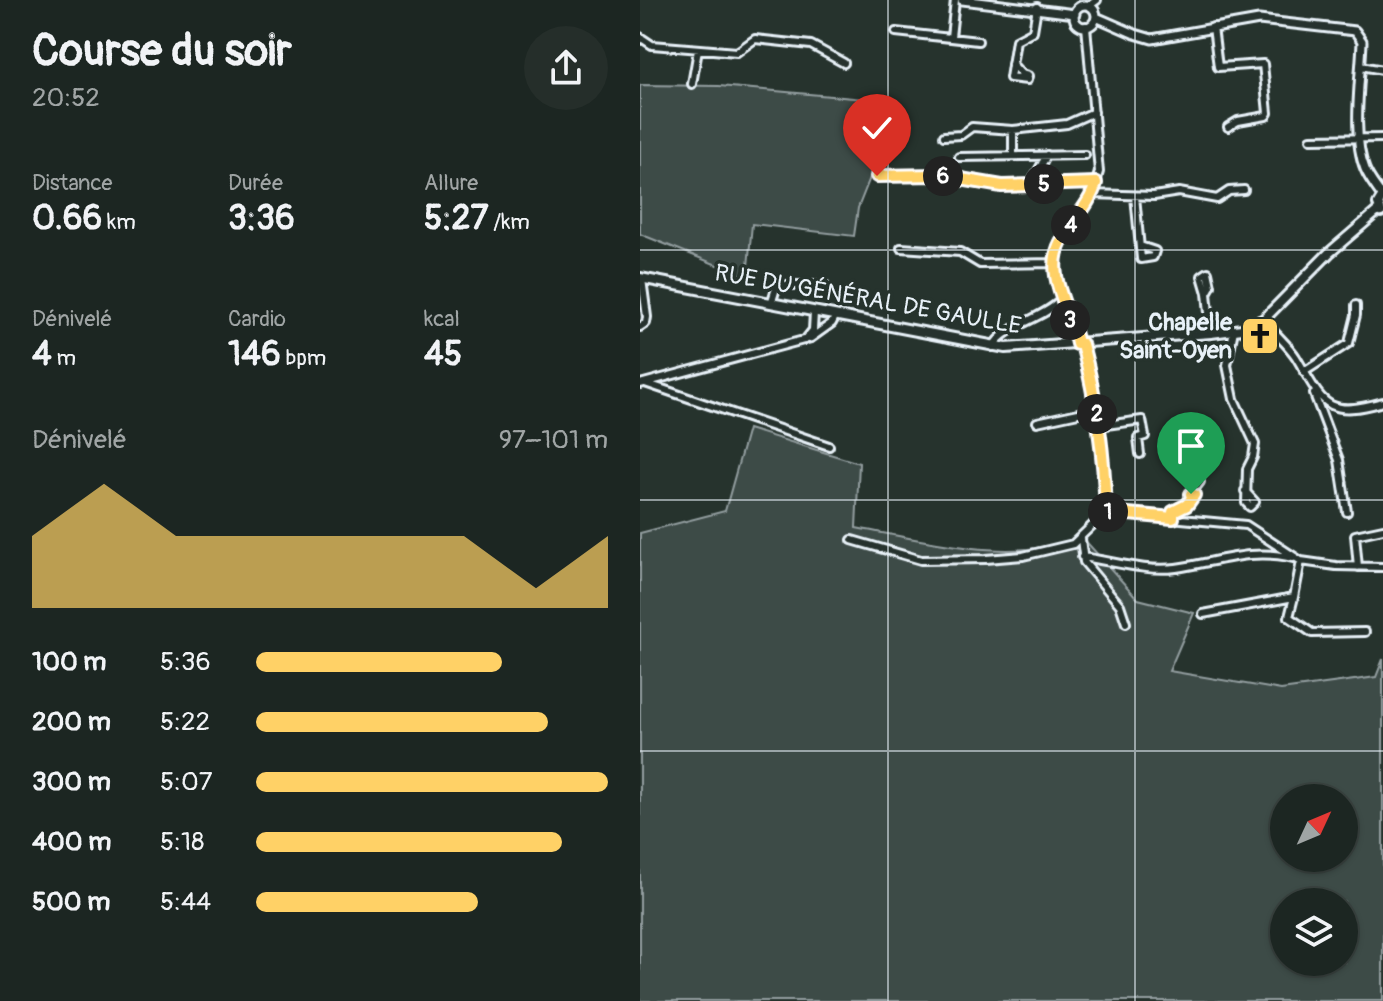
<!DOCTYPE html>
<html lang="fr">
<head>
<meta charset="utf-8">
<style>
  body { margin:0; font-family:Pangolin,sans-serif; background:#252e2a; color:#f1f3f6; height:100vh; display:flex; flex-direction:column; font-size:30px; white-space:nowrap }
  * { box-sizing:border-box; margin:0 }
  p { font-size:26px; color:#a0a5a5 }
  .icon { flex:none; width:44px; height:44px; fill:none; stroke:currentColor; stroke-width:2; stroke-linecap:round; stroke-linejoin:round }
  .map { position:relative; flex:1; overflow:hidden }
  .details { display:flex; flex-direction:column; background:#1c2622; width:640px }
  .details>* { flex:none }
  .needle { width:52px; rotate:46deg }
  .controls { position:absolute; left:630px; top:784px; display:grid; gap:16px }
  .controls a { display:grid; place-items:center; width:88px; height:88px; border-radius:50%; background:#1c2622; box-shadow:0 2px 6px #0004,0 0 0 2px #3a4340; font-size:40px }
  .pin { position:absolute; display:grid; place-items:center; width:68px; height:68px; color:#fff; margin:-82px -34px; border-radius:50% 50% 50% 0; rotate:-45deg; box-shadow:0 0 8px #0007 }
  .pin .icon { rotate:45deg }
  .km { position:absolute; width:40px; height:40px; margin:-20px; border-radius:50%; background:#222; color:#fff; font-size:22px; line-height:40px; text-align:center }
  .round { display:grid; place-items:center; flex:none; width:84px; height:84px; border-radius:42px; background:#252e2a }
  .summary { display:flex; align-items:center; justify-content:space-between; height:136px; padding:0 32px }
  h1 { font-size:44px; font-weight:800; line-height:60px }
  .figures { display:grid; grid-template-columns:repeat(3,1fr); gap:12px; height:136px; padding:8px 32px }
  .figures div { display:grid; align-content:center }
  .figures b { font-size:34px; font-weight:800 }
  .figures small { font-size:22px; font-weight:400 }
  .figures p { font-size:22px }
  .chart { height:224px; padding:16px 32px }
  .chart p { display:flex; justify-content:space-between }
  .chart svg { width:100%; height:144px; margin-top:8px; fill:#ffd166; opacity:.7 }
  ul { padding:0 32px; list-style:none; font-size:26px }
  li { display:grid; grid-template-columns:128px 96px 1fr; align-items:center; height:60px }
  li i { height:20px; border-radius:10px; background:#ffd166 }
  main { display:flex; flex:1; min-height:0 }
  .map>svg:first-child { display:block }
  .green { fill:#3e4b47; stroke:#939ea0; stroke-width:2; fill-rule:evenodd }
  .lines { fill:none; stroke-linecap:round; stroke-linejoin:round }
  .minor-casing { stroke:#e8f1f8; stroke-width:12 }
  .tertiary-casing { stroke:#e8f1f8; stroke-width:13 }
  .secondary-casing { stroke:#e8f1f8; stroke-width:14 }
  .minor { stroke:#26332d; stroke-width:6 }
  .tertiary { stroke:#26332d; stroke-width:7 }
  .secondary { stroke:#26332d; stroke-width:8 }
  .route-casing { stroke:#fff; stroke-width:16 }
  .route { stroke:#ffd166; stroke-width:10 }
  .grid { fill:none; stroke:#e8f1f8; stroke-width:2; stroke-opacity:0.55 }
  .labels { text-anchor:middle; stroke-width:7; stroke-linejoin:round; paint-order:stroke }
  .street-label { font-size:24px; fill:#e8f1f8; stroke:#26332d }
  .poi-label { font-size:24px; font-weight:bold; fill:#e8f1f8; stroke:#26332d; text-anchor:end }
</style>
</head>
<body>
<main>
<section class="details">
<div class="summary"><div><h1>Course du soir</h1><p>20:52</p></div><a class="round"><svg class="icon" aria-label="share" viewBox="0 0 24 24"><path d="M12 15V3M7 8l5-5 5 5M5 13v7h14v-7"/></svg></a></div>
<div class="figures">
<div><p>Distance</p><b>0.66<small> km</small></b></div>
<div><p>Durée</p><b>3:36</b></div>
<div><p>Allure</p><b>5:27<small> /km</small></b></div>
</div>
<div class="figures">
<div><p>Dénivelé</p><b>4<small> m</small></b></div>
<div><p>Cardio</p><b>146<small> bpm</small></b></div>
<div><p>kcal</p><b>45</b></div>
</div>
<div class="chart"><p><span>Dénivelé</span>97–101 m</p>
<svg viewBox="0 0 160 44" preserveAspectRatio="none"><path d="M0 44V22L10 14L20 6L30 14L40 22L50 22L60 22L70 22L80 22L90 22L100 22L110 22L120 22L130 30L140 38L150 30L160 22V44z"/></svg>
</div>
<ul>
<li><b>100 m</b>5:36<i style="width:70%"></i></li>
<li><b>200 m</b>5:22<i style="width:83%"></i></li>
<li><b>300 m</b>5:07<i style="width:100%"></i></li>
<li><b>400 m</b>5:18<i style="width:87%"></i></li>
<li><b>500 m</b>5:44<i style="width:63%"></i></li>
</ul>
</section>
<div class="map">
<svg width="743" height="1001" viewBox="0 0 743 1001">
  <rect width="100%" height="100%" fill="#26332d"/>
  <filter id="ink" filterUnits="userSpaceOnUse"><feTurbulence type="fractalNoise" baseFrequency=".0125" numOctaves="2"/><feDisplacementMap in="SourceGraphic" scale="16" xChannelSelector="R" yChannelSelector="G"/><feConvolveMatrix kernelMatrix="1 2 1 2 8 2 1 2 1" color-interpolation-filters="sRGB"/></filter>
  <g filter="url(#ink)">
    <path class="green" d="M0,85L79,86L235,100L233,170L218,208L214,236L112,224L107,277L0,234Z
      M108,429L219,463L216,528C285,540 376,566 441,536L498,599L554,613L529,671L641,690L736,677L743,659V1001H0V533L85,511ZM644,798H704V858H644ZM644,902H704V962H644Z"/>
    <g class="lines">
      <g class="minor-casing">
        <path id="minor" d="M449,6L457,0
          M573,27L578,67L623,64L628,113L626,116L598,121L588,127
          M256,32L338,41
          M0,37L12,45L97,52L115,39L171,45L204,63
          M311,37L315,0
          M372,64L381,74L388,76L387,80L370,78L376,40L393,31L397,7
          M721,66L743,70
          M52,84L58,50
          M373,130V155
          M304,136L321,135L332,127L373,130L427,124L454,112
          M671,139L743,138
          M319,157L445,155
          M237,176L297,175L362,186L456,183
          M390,185L407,155
          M452,194L514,196L539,192L577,199L589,191L604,190
          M495,196L501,259L513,257L515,251L500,246
          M261,248L320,252L340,264L415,263
          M567,293L571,286L568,272L562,276L567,293L571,333
          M131,304L137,285H185
          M624,319C633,333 647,343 656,357C683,402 684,419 743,402
          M0,327L6,323L7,317L2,279
          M594,330L587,365L594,399L615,444L613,457L607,469L606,503L610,507L615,502L605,491
          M165,340L173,330L174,312
          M437,344C433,315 413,291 416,260C418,232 444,215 454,190C457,184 457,177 459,172L446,26
          M442,344C459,395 465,459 466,512L606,525L661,561L696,566L743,567
          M353,347C363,326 402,320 421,300
          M664,372L709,343L716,315V305
          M5,383L189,446
          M0,384L171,338L192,323L195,317
          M674,394L699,460L707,512
          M397,422L457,409
          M459,426L502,420L505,436L498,438L500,454
          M533,518V512L547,505L554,495L551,494L560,482L554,479
          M441,539L444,562L480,605L486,623
          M212,540L281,560L346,559L383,556L433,544L466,512
          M442,557C472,561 506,572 536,568C578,562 611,548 653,558
          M718,567L715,535L743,529
          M654,597L649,617L672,633L725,632
          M563,614L654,597L661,561"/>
      </g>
      <g class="tertiary-casing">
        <path id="tertiary" d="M322,0L435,14
          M434 16a11 11 0 1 1 22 0a11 11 0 1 1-22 0Z
          M456,17L495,34L512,39L619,20L715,31L722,41C721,77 711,135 725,169C729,179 736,187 742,196"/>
      </g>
      <g class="secondary-casing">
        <path id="secondary" d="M741,212L738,204L743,196
          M0,278L366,348L571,333L602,329L624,319L689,253L739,210"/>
      </g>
      <use href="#minor" class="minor"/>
      <use href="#tertiary" class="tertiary"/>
      <use href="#secondary" class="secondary"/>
    </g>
  </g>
  <g class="lines" filter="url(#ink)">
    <g class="route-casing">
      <path id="route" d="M237,176L297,175L362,186L456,183C450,205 431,222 421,242C403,275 432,312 437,344H442L443,348C457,402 464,456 466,512L533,518V512L547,505L554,495L551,494"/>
    </g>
    <use href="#route" class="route"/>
  </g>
  <path class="grid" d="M248,0V1001M495,0V1001M0,250H743M0,500H743M0,751H743"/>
  <defs>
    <g id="church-square" transform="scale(2)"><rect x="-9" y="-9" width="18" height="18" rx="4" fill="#ffd166" stroke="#26332d"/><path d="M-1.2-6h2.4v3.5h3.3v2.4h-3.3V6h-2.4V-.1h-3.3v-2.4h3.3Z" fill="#111"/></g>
  </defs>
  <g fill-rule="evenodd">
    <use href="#church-square" x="620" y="336"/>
  </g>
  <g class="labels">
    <g class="street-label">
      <text transform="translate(228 299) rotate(10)" y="8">RUE DU GÉNÉRAL DE GAULLE</text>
    </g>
    <g class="poi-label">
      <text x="592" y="330">Chapelle<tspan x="592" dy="28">Saint-Oyen</tspan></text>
    </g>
  </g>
</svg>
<div class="controls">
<a><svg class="needle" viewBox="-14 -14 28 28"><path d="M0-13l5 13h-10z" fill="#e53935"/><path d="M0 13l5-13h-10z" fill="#a0a5a5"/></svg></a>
<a><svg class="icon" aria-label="layers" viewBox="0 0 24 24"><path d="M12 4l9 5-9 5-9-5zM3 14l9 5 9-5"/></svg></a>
</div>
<div class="pin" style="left:551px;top:494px;background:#1e9e55"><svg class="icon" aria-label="arrive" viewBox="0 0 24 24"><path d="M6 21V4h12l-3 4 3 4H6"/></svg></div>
<div class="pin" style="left:237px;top:176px;background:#d93025"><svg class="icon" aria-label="check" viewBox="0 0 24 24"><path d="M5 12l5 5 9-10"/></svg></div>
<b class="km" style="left:468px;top:512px">1</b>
<b class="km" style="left:457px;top:414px">2</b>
<b class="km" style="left:430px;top:320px">3</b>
<b class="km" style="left:431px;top:225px">4</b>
<b class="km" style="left:404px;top:184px">5</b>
<b class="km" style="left:303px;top:176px">6</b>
</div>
</main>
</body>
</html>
